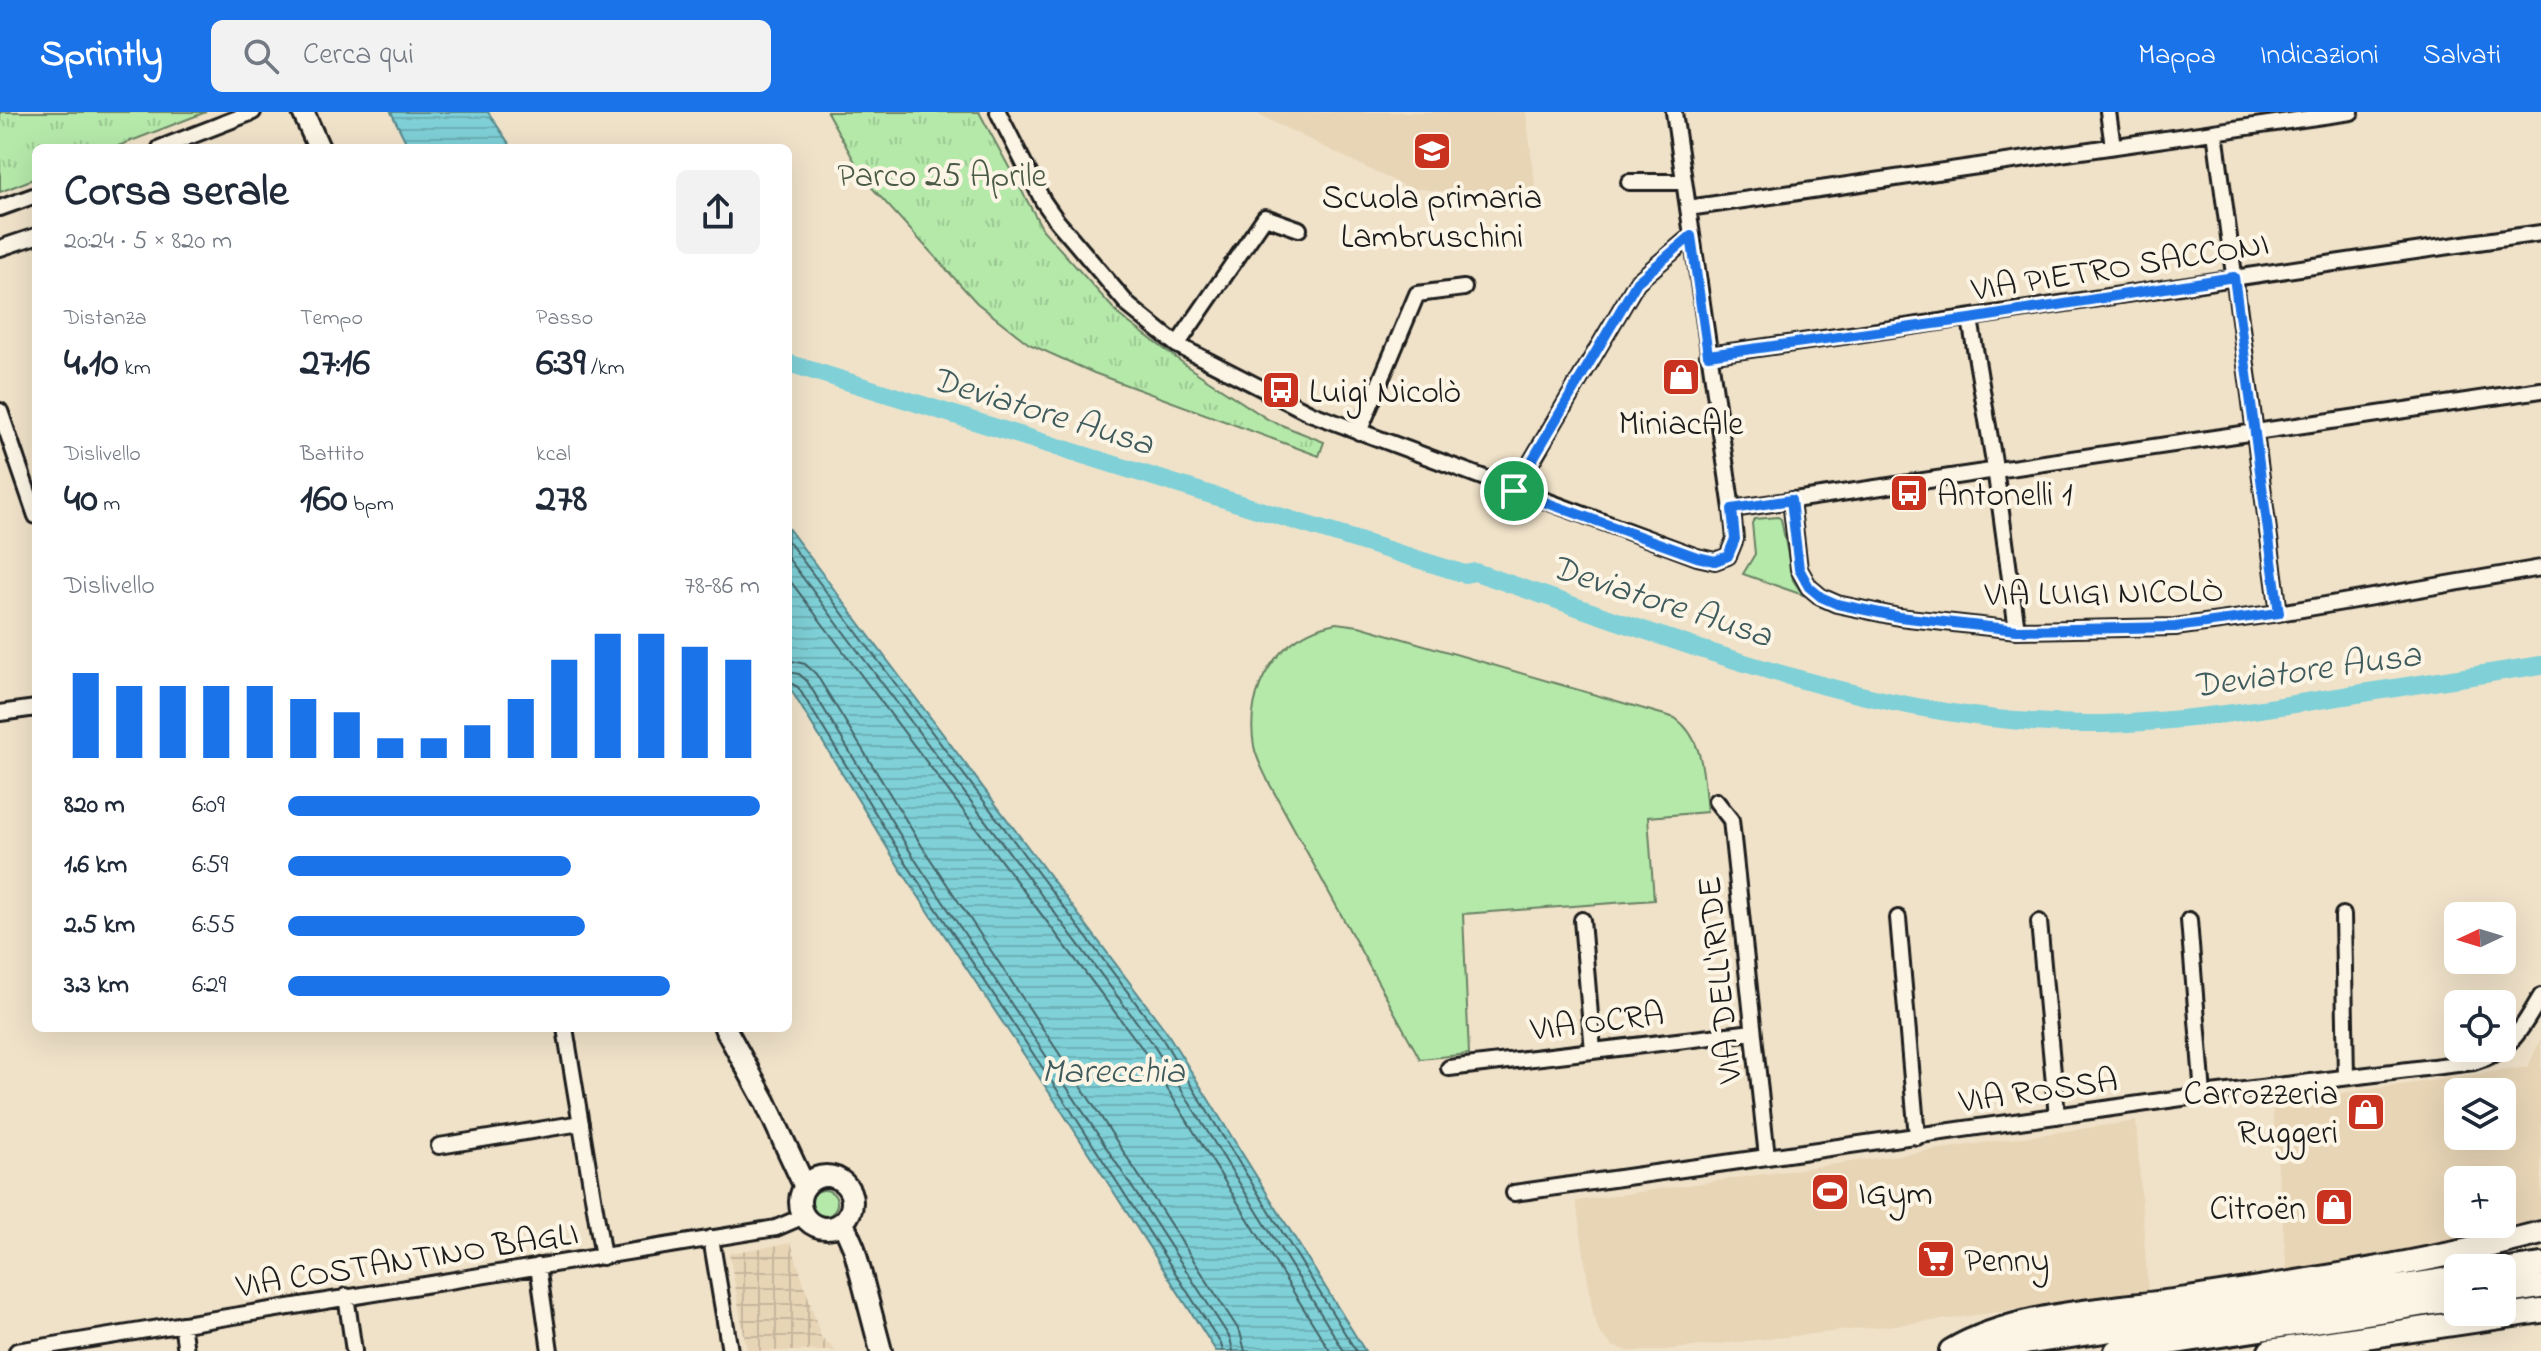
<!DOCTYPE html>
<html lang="it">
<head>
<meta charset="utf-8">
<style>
  body { margin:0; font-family:"Indie Flower",sans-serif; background:#f2f2f3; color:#1f2937; height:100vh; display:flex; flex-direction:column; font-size:30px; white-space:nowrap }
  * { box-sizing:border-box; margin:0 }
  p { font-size:26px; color:#747a83 }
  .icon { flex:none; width:44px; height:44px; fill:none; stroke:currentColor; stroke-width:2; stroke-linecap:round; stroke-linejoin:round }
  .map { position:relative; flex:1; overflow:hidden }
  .drawer { position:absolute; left:32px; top:32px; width:760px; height:888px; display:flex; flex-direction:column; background:#fff; border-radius:12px; box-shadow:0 8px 32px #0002 }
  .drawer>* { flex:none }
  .needle { width:52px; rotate:266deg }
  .fabs { position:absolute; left:2444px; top:790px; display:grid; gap:16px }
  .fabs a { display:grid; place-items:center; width:72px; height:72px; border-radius:12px; background:#fff; box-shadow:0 8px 32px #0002; font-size:40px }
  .pin { position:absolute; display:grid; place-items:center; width:68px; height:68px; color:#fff; margin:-34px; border:4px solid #fff; border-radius:50%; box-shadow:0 2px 8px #0007 }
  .round { display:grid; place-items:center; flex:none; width:84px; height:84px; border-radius:12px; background:#f2f2f3 }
  .head { display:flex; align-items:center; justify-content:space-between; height:136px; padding:0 32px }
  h1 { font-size:44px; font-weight:800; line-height:60px }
  .figures { display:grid; grid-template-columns:repeat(3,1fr); gap:12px; height:136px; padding:8px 32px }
  .figures div { display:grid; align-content:center }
  .figures b { font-size:40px; font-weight:800 }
  .figures small { font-size:22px; font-weight:400 }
  .figures p { font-size:22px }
  .chart { height:224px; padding:16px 32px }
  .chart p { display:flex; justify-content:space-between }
  .chart svg { width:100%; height:144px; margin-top:8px; stroke:#1a73e8; stroke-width:6 }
  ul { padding:0 32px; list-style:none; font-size:26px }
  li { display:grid; grid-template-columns:128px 96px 1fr; align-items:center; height:60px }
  li i { height:20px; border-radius:10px; background:#1a73e8 }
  header { display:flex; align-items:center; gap:48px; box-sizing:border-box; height:112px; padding:0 40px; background:#1a73e8; color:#fff }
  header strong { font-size:38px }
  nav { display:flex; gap:44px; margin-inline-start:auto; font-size:28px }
  .search { width:560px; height:72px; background:#f2f2f3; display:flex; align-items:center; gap:20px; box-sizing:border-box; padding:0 28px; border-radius:12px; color:#747a83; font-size:30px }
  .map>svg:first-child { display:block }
  .built { fill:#e8d5b6; fill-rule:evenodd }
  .industrial { fill:url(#industrial-grid) }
  .green { fill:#b5e9aa; stroke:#688263; stroke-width:2 }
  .park { fill:url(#park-tufts); stroke:#688263; stroke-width:2 }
  .water { fill:url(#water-rules); stroke:#57888c; stroke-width:2 }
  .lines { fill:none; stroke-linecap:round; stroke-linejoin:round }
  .shore { stroke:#446467; stroke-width:2 }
  .canal { stroke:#7fd0d7; stroke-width:18 }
  .street-casing { stroke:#1c1c1c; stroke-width:20 }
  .secondary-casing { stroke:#1c1c1c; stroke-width:26 }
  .primary-casing { stroke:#1c1c1c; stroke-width:28 }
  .street { stroke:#fcf5e5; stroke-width:14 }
  .secondary { stroke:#fcf5e5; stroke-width:20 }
  .primary { stroke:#fcf5e5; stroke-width:22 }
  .route-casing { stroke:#fff; stroke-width:16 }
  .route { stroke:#1a73e8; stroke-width:10 }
  .labels { text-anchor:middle; stroke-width:8; stroke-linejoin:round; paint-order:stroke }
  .park-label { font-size:34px; fill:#4a5a47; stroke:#fcf5e5 }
  .poi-label { font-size:34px; fill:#1c1c1c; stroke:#fcf5e5; text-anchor:start }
  .street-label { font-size:34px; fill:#1c1c1c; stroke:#fcf5e5 }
  .water-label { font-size:36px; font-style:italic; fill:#3f5b5d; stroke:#fcf5e5 }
</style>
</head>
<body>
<header>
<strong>Sprintly</strong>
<div class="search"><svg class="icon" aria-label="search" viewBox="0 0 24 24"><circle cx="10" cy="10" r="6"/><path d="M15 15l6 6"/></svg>Cerca qui</div>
<nav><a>Mappa</a><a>Indicazioni</a><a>Salvati</a></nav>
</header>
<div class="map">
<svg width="2541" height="1239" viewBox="0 0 2541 1239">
  <defs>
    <pattern id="industrial-grid" width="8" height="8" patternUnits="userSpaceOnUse" patternTransform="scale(2)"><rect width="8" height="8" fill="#e8d5b6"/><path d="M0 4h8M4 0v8" fill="none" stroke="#c6b69c"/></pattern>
    <pattern id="park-tufts" width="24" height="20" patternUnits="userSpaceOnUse" patternTransform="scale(2)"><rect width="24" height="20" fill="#b5e9aa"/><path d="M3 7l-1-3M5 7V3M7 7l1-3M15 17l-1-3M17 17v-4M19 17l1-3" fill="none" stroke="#9bc792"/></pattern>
    <pattern id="water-rules" width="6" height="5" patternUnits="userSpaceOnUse" patternTransform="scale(2)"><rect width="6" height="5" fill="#7fd0d7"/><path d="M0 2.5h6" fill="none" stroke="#6db2b8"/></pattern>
  </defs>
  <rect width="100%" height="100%" fill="#f0e2c9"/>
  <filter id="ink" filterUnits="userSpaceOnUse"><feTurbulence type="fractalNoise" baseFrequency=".0125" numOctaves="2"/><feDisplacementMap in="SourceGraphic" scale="16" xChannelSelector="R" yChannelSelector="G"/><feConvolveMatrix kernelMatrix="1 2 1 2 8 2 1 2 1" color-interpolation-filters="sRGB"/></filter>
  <g filter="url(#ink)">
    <path class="built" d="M1258,0H1526L1537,88L1408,76L1259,3Z
      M2541,926V1106L2426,1138L2287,1159L2272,991L2528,955ZM2458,980H2502V1024H2458ZM2458,1068H2502V1112H2458Z
      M2136,1009L2148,1179L1941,1208L1657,1239H1628L1612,1234L1599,1220L1593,1202L1576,1089Z"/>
    <path class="industrial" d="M791,1131L821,1225L836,1239H747L729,1141Z"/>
    <path class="green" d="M1778,405L1781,407L1793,468L1803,483L1743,462L1755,442L1752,411L1755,407Z
      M1336,511L1359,514L1675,606C1705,627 1703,666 1707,700L1648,705L1654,788L1463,802L1469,942L1420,947L1268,669C1263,658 1256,646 1254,634C1244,576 1278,522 1336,511Z
      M811 1091a13 13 0 1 1 26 0a13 13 0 1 1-26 0Z"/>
    <path class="park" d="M0,0H206L113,36H36V66L0,80Z
      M827,0H979L1043,118L1120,204L1191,257L1269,308L1324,330L1319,344L1094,261L1029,232L977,191L865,68Z"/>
    <path class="water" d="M391,0H488L512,36H409Z
      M788,416L1166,919L1365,1239H1216L1063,1001L899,755L788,573Z"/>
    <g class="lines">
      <path class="shore" d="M788,429L1160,923L1356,1239
        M788,446L1151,929L1344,1239
        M788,466L1142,936L1330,1239
        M788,548L805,552L816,562L925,739L1088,985L1240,1220L1245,1239
        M788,560L799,562L807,569L914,746L1078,992L1230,1226L1233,1239
        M788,570L798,575L906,751L1070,997L1221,1232L1223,1239"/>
      <path class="canal" d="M788,251L1465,462L1475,460C1677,527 1886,616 2103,612C2178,610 2252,599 2325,587C2397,576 2469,564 2541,553"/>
      <g class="street-casing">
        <path id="street" d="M998,0L1043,89L1057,109L1129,194L1177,233L1310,301L1697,445L1715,449L1728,444L1735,427L1732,397L1674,0
          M2108,0L2113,34
          M2215,20L2279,501
          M160,36L253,0
          M1629,70H1684
          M0,96L36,83
          M1688,96L2351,0
          M0,136L36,124
          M1970,207L1995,356L2017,518
          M1177,233L1265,105L1299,117
          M1708,243C1986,205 2263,160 2541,121
          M0,299L36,404
          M1359,320L1417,182L1464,176
          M1514,379L1637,170L1691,124
          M1791,388L1799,457L1809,475L1821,485L1837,492L1899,505L2017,518L2175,515L2279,501L2541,456
          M1732,397C2002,355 2272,319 2541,278
          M0,601L36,596
          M1716,689L1731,708L1767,1045
          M2343,803L2346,965
          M1898,806L1917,1025
          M1582,808L1593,939
          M2189,808L2203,983
          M2039,810L2057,1004
          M565,916L603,1145
          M1449,956L1753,920
          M439,1034L581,1011
          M1514,1081L2203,983L2474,950C2512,939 2522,916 2541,884
          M711,1126L730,1239
          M538,1154L550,1239
          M346,1184L354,1239
          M182,1212L186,1239
          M17,1239L776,1116L804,1104"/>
      </g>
      <g class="secondary-casing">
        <path id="secondary" d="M303,0L319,36
          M725,916L765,989L805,1075
          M800 1090a26 26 0 1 1 52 0a26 26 0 1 1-52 0Z
          M843,1111L854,1136L881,1239"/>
      </g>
      <g class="primary-casing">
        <path id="primary" d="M2502,1159L2541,1153
          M2502,1181L2541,1175
          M1951,1239C2016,1200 2113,1198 2188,1187C2306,1169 2425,1151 2541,1121
          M1971,1239L2458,1166
          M2116,1239L2458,1187
          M2270,1239L2541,1199"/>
      </g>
      <use href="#street" class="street"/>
      <use href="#secondary" class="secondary"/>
      <use href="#primary" class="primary"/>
    </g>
  </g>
  <g class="lines" filter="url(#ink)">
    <g class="route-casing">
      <path id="route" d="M1691,124L1708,243L1970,207L2234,165L2279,501L2175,515L2017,518L1899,505L1837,492L1821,485L1809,475L1799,457L1791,388L1732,397L1735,427L1728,444L1715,449L1697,445L1514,379L1637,170Z"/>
    </g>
    <use href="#route" class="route"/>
  </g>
  <defs>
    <g id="school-square" transform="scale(2)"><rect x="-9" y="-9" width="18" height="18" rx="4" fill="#c8321e" stroke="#fcf5e5"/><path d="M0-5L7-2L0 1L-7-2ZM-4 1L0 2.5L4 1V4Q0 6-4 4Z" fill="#fff"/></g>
    <g id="shop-square" transform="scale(2)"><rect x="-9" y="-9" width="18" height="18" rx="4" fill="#c8321e" stroke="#fcf5e5"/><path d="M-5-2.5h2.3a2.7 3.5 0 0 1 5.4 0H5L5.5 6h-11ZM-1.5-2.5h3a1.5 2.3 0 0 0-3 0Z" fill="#fff"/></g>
    <g id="bus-square" transform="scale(2)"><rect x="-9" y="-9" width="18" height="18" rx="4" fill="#c8321e" stroke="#fcf5e5"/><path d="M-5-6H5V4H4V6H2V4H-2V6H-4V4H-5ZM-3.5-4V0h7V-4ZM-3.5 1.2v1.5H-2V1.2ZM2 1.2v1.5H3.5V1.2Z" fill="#fff"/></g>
    <g id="stadium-square" transform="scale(2)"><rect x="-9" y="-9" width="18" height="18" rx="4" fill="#c8321e" stroke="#fcf5e5"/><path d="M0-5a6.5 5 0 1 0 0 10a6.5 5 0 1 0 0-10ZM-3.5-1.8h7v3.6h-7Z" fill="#fff"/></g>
    <g id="supermarket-square" transform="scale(2)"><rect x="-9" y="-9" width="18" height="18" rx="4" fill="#c8321e" stroke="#fcf5e5"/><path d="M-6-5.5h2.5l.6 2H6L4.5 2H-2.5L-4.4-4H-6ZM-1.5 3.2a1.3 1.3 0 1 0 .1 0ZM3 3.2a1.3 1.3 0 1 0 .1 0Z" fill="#fff"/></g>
  </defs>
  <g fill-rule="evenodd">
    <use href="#school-square" x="1432" y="39"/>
    <use href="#shop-square" x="1681" y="265"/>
    <use href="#bus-square" x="1281" y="278"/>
    <use href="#bus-square" x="1909" y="381"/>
    <use href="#shop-square" x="2366" y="1000"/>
    <use href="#stadium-square" x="1830" y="1080"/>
    <use href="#shop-square" x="2334" y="1095"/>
    <use href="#supermarket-square" x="1936" y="1147"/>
  </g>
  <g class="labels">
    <g class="park-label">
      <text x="942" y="74">Parco 25 Aprile</text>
    </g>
    <g class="poi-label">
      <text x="1432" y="96" text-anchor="middle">Scuola primaria<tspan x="1432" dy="39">Lambruschini</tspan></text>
      <text x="1309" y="290">Luigi Nicolò</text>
      <text x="1681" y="322" text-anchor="middle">MiniacAle</text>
      <text x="1937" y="393">Antonelli 1</text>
      <text x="2338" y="992" text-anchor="end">Carrozzeria<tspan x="2338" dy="39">Ruggeri</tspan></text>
      <text x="1858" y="1092">IGym</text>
      <text x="2306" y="1107" text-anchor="end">Citroën</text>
      <text x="1964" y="1159">Penny</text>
    </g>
    <g class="street-label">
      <text transform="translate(2120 153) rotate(-9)" y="12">VIA PIETRO SACCONI</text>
      <text transform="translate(2104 479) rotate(-1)" y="12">VIA LUIGI NICOLÒ</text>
      <text transform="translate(1718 868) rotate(-96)" y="12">VIA DELL'IRIDE</text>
      <text transform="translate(1597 908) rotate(-7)" y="12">VIA OCRA</text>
      <text transform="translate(2038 977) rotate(-8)" y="12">VIA ROSSA</text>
      <text transform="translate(407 1146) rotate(-9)" y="12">VIA COSTANTINO BAGLI</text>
    </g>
    <g class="water-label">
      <text transform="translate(1043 297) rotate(17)" y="13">Deviatore Ausa</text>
      <text transform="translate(1662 487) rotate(18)" y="13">Deviatore Ausa</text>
      <text transform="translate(2306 556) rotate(-8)" y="13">Deviatore Ausa</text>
      <text x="1113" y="970">Marecchia</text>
    </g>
  </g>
</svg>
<div class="fabs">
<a><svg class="needle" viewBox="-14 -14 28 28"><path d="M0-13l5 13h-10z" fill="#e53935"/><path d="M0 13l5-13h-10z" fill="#747a83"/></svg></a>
<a><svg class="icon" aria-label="locate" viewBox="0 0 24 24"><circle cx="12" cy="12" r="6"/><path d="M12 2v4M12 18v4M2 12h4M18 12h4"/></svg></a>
<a><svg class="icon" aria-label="layers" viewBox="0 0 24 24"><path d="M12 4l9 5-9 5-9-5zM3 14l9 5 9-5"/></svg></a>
<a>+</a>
<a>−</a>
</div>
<div class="pin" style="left:1514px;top:379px;background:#1e9e55"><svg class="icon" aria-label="arrive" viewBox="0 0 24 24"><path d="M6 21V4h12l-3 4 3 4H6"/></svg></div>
<section class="drawer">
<div class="head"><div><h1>Corsa serale</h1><p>20:24 · 5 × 820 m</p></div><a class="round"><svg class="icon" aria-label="share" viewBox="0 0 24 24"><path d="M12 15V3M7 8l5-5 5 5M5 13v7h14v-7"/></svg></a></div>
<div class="figures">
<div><p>Distanza</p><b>4.10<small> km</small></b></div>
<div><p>Tempo</p><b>27:16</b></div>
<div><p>Passo</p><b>6:39<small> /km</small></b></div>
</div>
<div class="figures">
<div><p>Dislivello</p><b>40<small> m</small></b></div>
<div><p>Battito</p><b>160<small> bpm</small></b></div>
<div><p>kcal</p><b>278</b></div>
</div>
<div class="chart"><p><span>Dislivello</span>78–86 m</p>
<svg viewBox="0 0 160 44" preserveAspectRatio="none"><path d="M5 44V18M15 44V22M25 44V22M35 44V22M45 44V22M55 44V26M65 44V30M75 44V38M85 44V38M95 44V34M105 44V26M115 44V14M125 44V6M135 44V6M145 44V10M155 44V14"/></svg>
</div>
<ul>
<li><b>820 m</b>6:09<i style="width:100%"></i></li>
<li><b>1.6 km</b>6:59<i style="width:60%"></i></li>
<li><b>2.5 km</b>6:55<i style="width:63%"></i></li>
<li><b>3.3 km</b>6:29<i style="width:81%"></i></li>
</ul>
</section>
</div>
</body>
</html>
